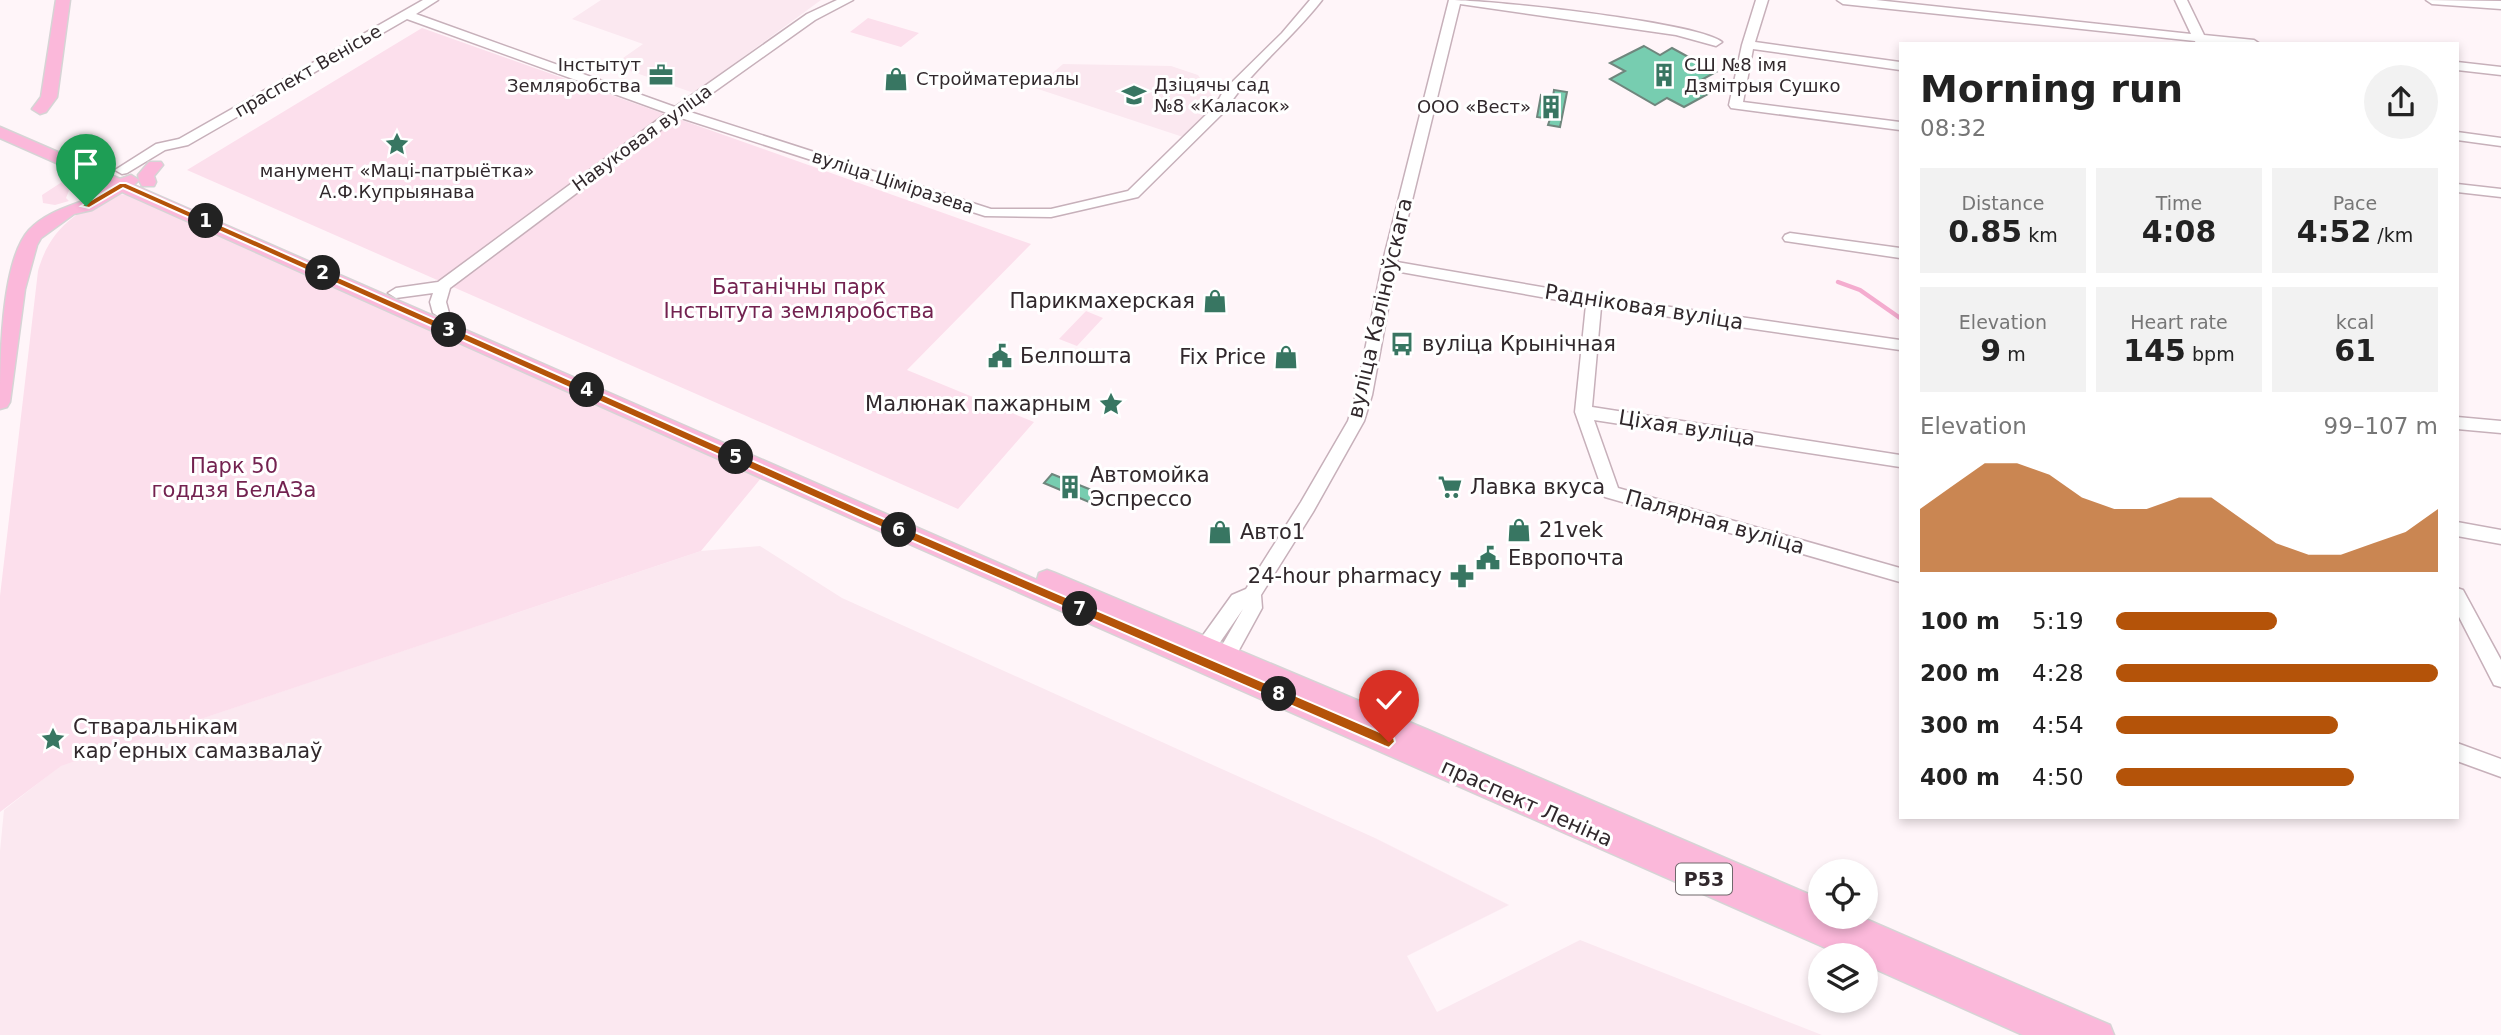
<!DOCTYPE html>
<html lang="en">
<head>
<meta charset="utf-8">
<style>
  body { margin:0; font-family:"DejaVu Sans",sans-serif; background:#f2f2f2; color:#222; height:100vh; display:flex; flex-direction:column; font-size:26px; white-space:nowrap }
  * { box-sizing:border-box; margin:0 }
  p { font-size:23px; color:#767676 }
  .icon { flex:none; width:38px; height:38px; fill:none; stroke:currentColor; stroke-width:2; stroke-linecap:round; stroke-linejoin:round }
  .map { position:relative; flex:1; overflow:hidden }
  .drawer { position:absolute; left:1899px; top:42px; width:560px; height:777px; display:flex; flex-direction:column; background:#fff; border-radius:0px; box-shadow:0 4px 10px #0003 }
  .drawer>* { flex:none }
  .tools { position:absolute; left:1808px; top:859px; display:grid; gap:14px }
  .tools a { display:grid; place-items:center; width:70px; height:70px; border-radius:50%; background:#fff; box-shadow:0 4px 10px #0003; font-size:35px }
  .pin { position:absolute; display:grid; place-items:center; width:60px; height:60px; color:#fff; margin:-72px -30px; border-radius:50% 50% 50% 0; rotate:-45deg; box-shadow:0 0 7px #0007 }
  .pin .icon { rotate:45deg }
  .km { position:absolute; width:35px; height:35px; margin:-18px; border-radius:50%; background:#222; color:#fff; font-size:19px; line-height:35px; text-align:center }
  .round { display:grid; place-items:center; flex:none; width:74px; height:74px; border-radius:37px; background:#f2f2f2 }
  .head { display:flex; align-items:center; justify-content:space-between; height:119px; padding:0 21px }
  h1 { font-size:38px; font-weight:600; line-height:52px }
  .stats { display:grid; grid-template-columns:repeat(3,1fr); gap:10px; height:119px; padding:7px 21px }
  .stats div { display:grid; align-content:center; border-radius:0px; background:#f2f2f2; text-align:center }
  .stats b { font-size:30px; font-weight:600 }
  .stats small { font-size:19px; font-weight:400 }
  .stats p { font-size:19px }
  .chart { height:196px; padding:14px 21px }
  .chart p { display:flex; justify-content:space-between }
  .chart svg { width:100%; height:126px; margin-top:7px; fill:#b45309; opacity:.7 }
  ul { padding:0 21px; list-style:none; font-size:23px }
  li { display:grid; grid-template-columns:112px 84px 1fr; align-items:center; height:52px }
  li i { height:18px; border-radius:9px; background:#b45309 }
  .map>svg:first-child { display:block }
  .built { fill:#fbe8f0 }
  .green { fill:#fcdfec }
  .lines { fill:none; stroke-linecap:round; stroke-linejoin:round }
  .stream { stroke:#f4accf; stroke-width:4.5 }
  .building { fill:#77cdb0; stroke:#6f867d; stroke-width:2 }
  .minor-casing { stroke:#c7b0ba; stroke-width:3 }
  .major-casing { stroke:#d6d4d5; stroke-width:3 }
  .minor { fill:#fff; fill-rule:evenodd }
  .major { fill:#fbb8da; fill-rule:evenodd }
  .route { fill:#b45309; stroke:#fff; stroke-width:2 }
  .labels { text-anchor:middle; stroke-width:6; stroke-linejoin:round; paint-order:stroke }
  .far-poi-label { font-size:18px; fill:#31282c; stroke:#fff; text-anchor:start }
  .far-street-label { font-size:18px; fill:#31282c; stroke:#fff }
  .shield { fill:#fff; stroke:#6f686b; stroke-width:2 }
  .shield-label { font-size:19px; font-weight:bold; fill:#31282c }
  .park-label { font-size:21px; fill:#732250; stroke:#fff }
  .poi-label { font-size:21px; fill:#31282c; stroke:#fff; text-anchor:start }
  .street-label { font-size:21px; fill:#31282c; stroke:#fff }
</style>
</head>
<body>
<div class="map">
<svg width="2501" height="1035" viewBox="0 0 2501 1035">
  <rect width="100%" height="100%" fill="#fff5f9"/>
  <path class="built" d="M601,0H821L694,93L613,65L643,44L572,19Z
    M1063,64L1171,66L1198,75L1216,102L1186,138L1035,88Z
    M760,546L842,598L1375,838L1509,905L1407,956L1437,1012L1580,940L1822,1035H0V851L4,810L60,766L701,551Z"/>
  <path class="green" d="M868,18L919,33L901,47L850,32Z
    M422,28L1031,244L907,370L1034,422L958,509L187,170Z
    M65,180L72,183L66,198L69,201L55,205L43,203L42,195Z
    M118,194L129,195L766,472L701,551L61,766L0,812V596L38,271C50,228 78,209 118,194Z
    M1086,311L1103,318L1077,346L1059,339Z"/>
  <g class="lines">
    <path class="stream" d="M1838,282L1860,290L1900,318"/>
  </g>
  <path class="building" d="M1644,46L1660,55L1672,48L1716,72L1703,79L1719,88L1684,107L1667,98L1655,105L1610,79L1625,71L1610,63Z
    M1554,90L1567,92L1560,127L1548,125L1550,119L1537,117L1541,95L1553,97Z
    M1052,474L1089,489L1096,492L1089,502L1044,483Z"/>
  <g class="lines">
    <g class="minor-casing">
      <path id="minor" d="M423,0H438L416,14L675,107L807,14L837,0H853L815,20L687,111L991,209H1051L1128,191L1215,106L1224,90L1282,33L1310,0H1322C1292,39 1251,70 1225,111L1138,197L1051,217L985,216L678,117L450,288L446,302L449,313L441,318L433,313L430,302L433,293L396,298L388,293L396,288L438,282L667,113L407,19L188,145L165,150L127,173L122,174L115,170L156,144L179,139Z
        M1449,0C1490,0 1697,22 1722,42L1716,46L1676,35L1460,4L1397,262L1594,296L1900,340V350L1601,307L1592,407L1900,455V467L1594,420L1618,488L1900,568V582L1605,497L1575,412L1586,305L1395,271L1372,395L1364,421L1313,512L1261,595L1262,608L1227,672L1220,674L1213,672L1210,666L1243,609L1205,664L1198,666L1191,664L1188,658L1191,652L1232,595L1246,589L1301,502L1348,421L1356,395L1382,265Z
        M1756,0H1768L1755,42L1900,62V70L1753,49L1743,102L1900,122V130L1731,108L1729,105L1742,45Z
        M1837,0H1876L2191,34L2175,0H2187L2204,35L2254,40L2260,44H2196L2195,41L1843,4Z
        M2426,0L2501,1V9L2432,4Z
        M2457,62L2501,67V75L2457,70Z
        M2457,132L2501,138V146L2457,140Z
        M2457,184L2501,189V197L2457,192Z
        M1790,233L1900,248V258L1785,241L1783,238L1785,235Z
        M2457,417L2501,421V433L2457,429Z
        M2457,522L2501,530V544L2457,536Z
        M2457,588L2463,590L2501,660V687L2494,685L2457,613Z
        M2457,743L2501,759V777L2457,761Z"/>
    </g>
    <g class="major-casing">
      <path id="major" d="M56,0H70L57,97L46,112L40,114L32,109L41,97Z
        M0,127L120,179L131,175L139,180L138,175L149,162H161L163,165L154,176L156,182L154,186H142L139,180L134,185L1037,580L1039,573L1047,570L1055,573L1428,730L1820,899V917H1861L2110,1025L2114,1035H2023L1866,965V956H1844L857,521L122,192L92,210L74,214L41,238L37,245L25,289L10,402L7,407L0,409C0,366 0,262 29,230C43,215 61,209 80,202C90,199 99,191 108,186L0,138Z"/>
    </g>
    <use href="#minor" class="minor"/>
    <use href="#major" class="major"/>
  </g>
  <path class="route" d="M120,183H126L868,512L1394,738L1395,742L1389,748L1384,746L860,518L123,188L89,208L81,206Z"/>
  <defs>
    <g id="office-bare" transform="scale(1.89)"><path d="M-6-3h4V-5.5h4V-3h4V5H-6ZM-1-4.5V-3h2v-1.5ZM-6 0V1H6V0Z" fill="#387662" stroke="#fff" stroke-width="2.5" paint-order="stroke"/></g>
    <g id="building-bare" transform="scale(1.89)"><path d="M-4-6H4V6H1V3H-1V6H-4ZM-2.5-4.3h1.7v1.8h-1.7ZM.8-4.3h1.7v1.8H.8ZM-2.5-1h1.7V.8h-1.7ZM.8-1h1.7V.8H.8Z" fill="#387662" stroke="#fff" stroke-width="2.5" paint-order="stroke"/></g>
    <g id="shop-bare" transform="scale(1.89)"><path d="M-5-2.5h2.3a2.7 3.5 0 0 1 5.4 0H5L5.5 6h-11ZM-1.5-2.5h3a1.5 2.3 0 0 0-3 0Z" fill="#387662" stroke="#fff" stroke-width="2.5" paint-order="stroke"/></g>
    <g id="school-bare" transform="scale(1.89)"><path d="M0-5L7-2L0 1L-7-2ZM-4 1L0 2.5L4 1V4Q0 6-4 4Z" fill="#387662" stroke="#fff" stroke-width="2.5" paint-order="stroke"/></g>
    <g id="sight-bare" transform="scale(1.89)"><path d="M0-6L1.8-2.2L6-1.7L2.9 1.2L3.7 5.4L0 3.3L-3.7 5.4L-2.9 1.2L-6-1.7L-1.8-2.2Z" fill="#387662" stroke="#fff" stroke-width="2.5" paint-order="stroke"/></g>
    <g id="bus-bare" transform="scale(1.89)"><path d="M-5-6H5V4H4V6H2V4H-2V6H-4V4H-5ZM-3.5-4V0h7V-4ZM-3.5 1.2v1.5H-2V1.2ZM2 1.2v1.5H3.5V1.2Z" fill="#387662" stroke="#fff" stroke-width="2.5" paint-order="stroke"/></g>
    <g id="civic-bare" transform="scale(1.89)"><path d="M-.6-6.5H3V-4.5H.6V-3L4-1V1h2V6H-6V1h2V-1L-.6-3ZM-1.2 2.5V6h2.4V2.5Z" fill="#387662" stroke="#fff" stroke-width="2.5" paint-order="stroke"/></g>
    <g id="supermarket-bare" transform="scale(1.89)"><path d="M-6-5.5h2.5l.6 2H6L4.5 2H-2.5L-4.4-4H-6ZM-1.5 3.2a1.3 1.3 0 1 0 .1 0ZM3 3.2a1.3 1.3 0 1 0 .1 0Z" fill="#387662" stroke="#fff" stroke-width="2.5" paint-order="stroke"/></g>
    <g id="pharmacy-bare" transform="scale(1.89)"><path d="M-2-6h4v4h4v4h-4v4h-4v-4h-4v-4h4Z" fill="#387662" stroke="#fff" stroke-width="2.5" paint-order="stroke"/></g>
  </defs>
  <g fill-rule="evenodd">
    <use href="#office-bare" x="661" y="75"/>
    <use href="#building-bare" x="1664" y="75"/>
    <use href="#shop-bare" x="896" y="79"/>
    <use href="#school-bare" x="1134" y="95"/>
    <use href="#building-bare" x="1551" y="107"/>
    <use href="#sight-bare" x="397" y="144"/>
    <use href="#shop-bare" x="1215" y="301"/>
    <use href="#bus-bare" x="1402" y="344"/>
    <use href="#civic-bare" x="1000" y="356"/>
    <use href="#shop-bare" x="1286" y="357"/>
    <use href="#sight-bare" x="1111" y="404"/>
    <use href="#building-bare" x="1070" y="487"/>
    <use href="#supermarket-bare" x="1450" y="487"/>
    <use href="#shop-bare" x="1519" y="530"/>
    <use href="#shop-bare" x="1220" y="532"/>
    <use href="#civic-bare" x="1488" y="558"/>
    <use href="#pharmacy-bare" x="1462" y="576"/>
    <use href="#sight-bare" x="53" y="739"/>
  </g>
  <g class="labels">
    <g class="far-poi-label">
      <text x="641" y="71" text-anchor="end">Інстытут<tspan x="641" dy="21">Земляробства</tspan></text>
      <text x="1684" y="71">СШ №8 імя<tspan x="1684" dy="21">Дзмітрыя Сушко</tspan></text>
      <text x="916" y="85">Стройматериалы</text>
      <text x="1154" y="91">Дзіцячы сад<tspan x="1154" dy="21">№8 «Каласок»</tspan></text>
      <text x="1531" y="113" text-anchor="end">ООО «Вест»</text>
      <text x="397" y="177" text-anchor="middle">манумент «Маці-патрыётка»<tspan x="397" dy="21">А.Ф.Купрыянава</tspan></text>
    </g>
    <g class="far-street-label">
      <text transform="translate(308 71) rotate(-30)" y="6">праспект Венісье</text>
      <text transform="translate(642 138) rotate(-36)" y="6">Навуковая вуліца</text>
      <text transform="translate(893 182) rotate(18)" y="6">вуліца Ціміразева</text>
    </g>
    <rect class="shield" x="1676" y="863.5" width="56" height="31" rx="5"/>
    <g class="shield-label">
      <text x="1704" y="886">Р53</text>
    </g>
    <g class="park-label">
      <text x="799" y="294">Батанічны парк<tspan x="799" dy="24">Інстытута земляробства</tspan></text>
      <text x="234" y="473">Парк 50<tspan x="234" dy="24">годдзя БелАЗа</tspan></text>
    </g>
    <g class="poi-label">
      <text x="1195" y="308" text-anchor="end">Парикмахерская</text>
      <text x="1422" y="351">вуліца Крынічная</text>
      <text x="1020" y="363">Белпошта</text>
      <text x="1266" y="364" text-anchor="end">Fix Price</text>
      <text x="1091" y="411" text-anchor="end">Малюнак пажарным</text>
      <text x="1090" y="482">Автомойка<tspan x="1090" dy="24">Эспрессо</tspan></text>
      <text x="1470" y="494">Лавка вкуса</text>
      <text x="1539" y="537">21vek</text>
      <text x="1240" y="539">Авто1</text>
      <text x="1508" y="565">Европочта</text>
      <text x="1442" y="583" text-anchor="end">24-hour pharmacy</text>
      <text x="73" y="734">Стваральнікам<tspan x="73" dy="24">карʼерных самазвалаў</tspan></text>
    </g>
    <g class="street-label">
      <text transform="translate(1644 307) rotate(9)" y="7">Радніковая вуліца</text>
      <text transform="translate(1380 308) rotate(-77)" y="7">вуліца Каліноўскага</text>
      <text transform="translate(1687 428) rotate(9)" y="7">Ціхая вуліца</text>
      <text transform="translate(1715 522) rotate(16)" y="7">Палярная вуліца</text>
      <text transform="translate(1527 803) rotate(24)" y="7">праспект Леніна</text>
    </g>
  </g>
</svg>
<div class="tools">
<a><svg class="icon" aria-label="locate" viewBox="0 0 24 24"><circle cx="12" cy="12" r="6"/><path d="M12 2v4M12 18v4M2 12h4M18 12h4"/></svg></a>
<a><svg class="icon" aria-label="layers" viewBox="0 0 24 24"><path d="M12 4l9 5-9 5-9-5zM3 14l9 5 9-5"/></svg></a>
</div>
<div class="pin" style="left:86px;top:206px;background:#1e9e55"><svg class="icon" aria-label="arrive" viewBox="0 0 24 24"><path d="M6 21V4h12l-3 4 3 4H6"/></svg></div>
<div class="pin" style="left:1389px;top:742px;background:#d93025"><svg class="icon" aria-label="check" viewBox="0 0 24 24"><path d="M5 12l5 5 9-10"/></svg></div>
<b class="km" style="left:206px;top:221px">1</b>
<b class="km" style="left:323px;top:273px">2</b>
<b class="km" style="left:449px;top:330px">3</b>
<b class="km" style="left:587px;top:390px">4</b>
<b class="km" style="left:736px;top:457px">5</b>
<b class="km" style="left:899px;top:530px">6</b>
<b class="km" style="left:1080px;top:609px">7</b>
<b class="km" style="left:1279px;top:694px">8</b>
<section class="drawer">
<div class="head"><div><h1>Morning run</h1><p>08:32</p></div><a class="round"><svg class="icon" aria-label="share" viewBox="0 0 24 24"><path d="M12 15V3M7 8l5-5 5 5M5 13v7h14v-7"/></svg></a></div>
<div class="stats">
<div><p>Distance</p><b>0.85<small> km</small></b></div>
<div><p>Time</p><b>4:08</b></div>
<div><p>Pace</p><b>4:52<small> /km</small></b></div>
</div>
<div class="stats">
<div><p>Elevation</p><b>9<small> m</small></b></div>
<div><p>Heart rate</p><b>145<small> bpm</small></b></div>
<div><p>kcal</p><b>61</b></div>
</div>
<div class="chart"><p><span>Elevation</span>99–107 m</p>
<svg viewBox="0 0 160 44" preserveAspectRatio="none"><path d="M0 44V22L10 14L20 6L30 6L40 10L50 18L60 22L70 22L80 18L90 18L100 26L110 34L120 38L130 38L140 34L150 30L160 22V44z"/></svg>
</div>
<ul>
<li><b>100 m</b>5:19<i style="width:50%"></i></li>
<li><b>200 m</b>4:28<i style="width:100%"></i></li>
<li><b>300 m</b>4:54<i style="width:69%"></i></li>
<li><b>400 m</b>4:50<i style="width:74%"></i></li>
</ul>
</section>
</div>
</body>
</html>
